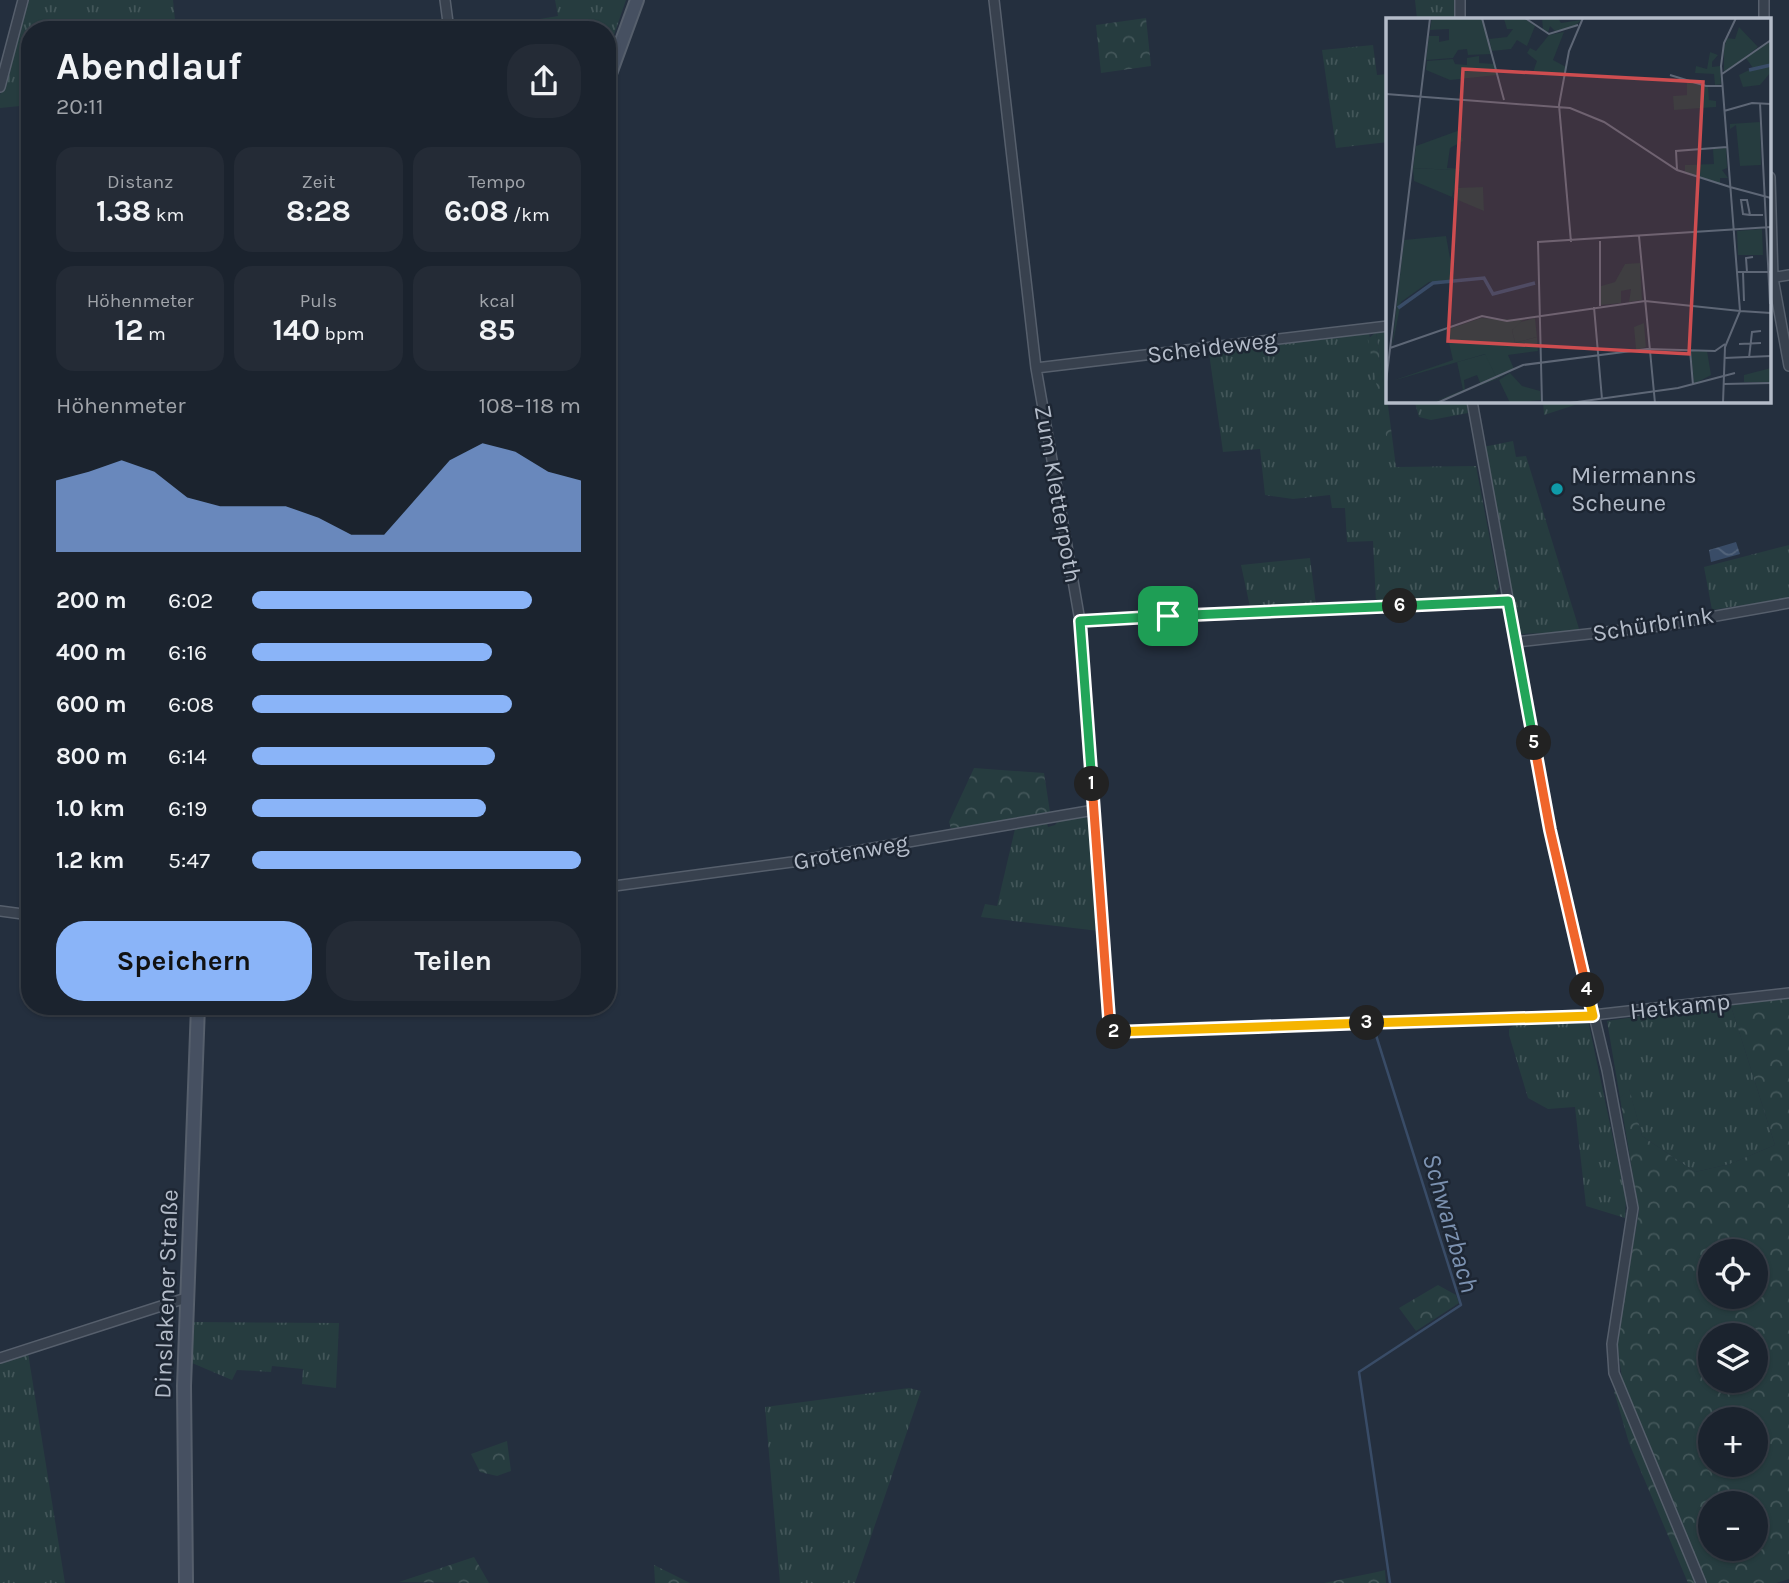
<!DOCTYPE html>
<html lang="de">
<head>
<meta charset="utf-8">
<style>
  body { margin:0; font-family:Karla,sans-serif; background:#242b36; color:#f1f3f6; height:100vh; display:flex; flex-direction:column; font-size:26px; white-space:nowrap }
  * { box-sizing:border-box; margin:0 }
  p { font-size:23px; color:#a0a4aa }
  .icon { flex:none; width:38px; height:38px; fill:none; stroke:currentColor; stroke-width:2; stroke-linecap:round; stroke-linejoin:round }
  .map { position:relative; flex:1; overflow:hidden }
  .sheet { position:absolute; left:21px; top:21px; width:595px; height:994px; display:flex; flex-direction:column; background:#1b232e; border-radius:28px; box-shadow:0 2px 5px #0004,0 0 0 2px #39404a }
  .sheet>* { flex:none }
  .tools { position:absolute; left:1698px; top:1239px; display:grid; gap:14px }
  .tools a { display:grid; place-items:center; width:70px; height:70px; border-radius:50%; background:#1b232e; box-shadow:0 2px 5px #0004,0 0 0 2px #39404a; font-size:35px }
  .pin { position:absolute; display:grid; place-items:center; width:60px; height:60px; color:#fff; margin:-30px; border-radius:14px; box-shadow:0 4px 10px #0006 }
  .km { position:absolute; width:35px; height:35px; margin:-18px; border-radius:50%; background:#222; color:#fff; font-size:19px; line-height:35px; text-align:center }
  .round { display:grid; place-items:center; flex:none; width:74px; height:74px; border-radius:28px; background:#242b36 }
  .head { display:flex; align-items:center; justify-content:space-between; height:119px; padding:0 35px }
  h1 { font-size:38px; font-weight:700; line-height:52px }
  .stats { display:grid; grid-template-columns:repeat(3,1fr); gap:10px; height:119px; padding:7px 35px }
  .stats div { display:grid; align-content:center; border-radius:18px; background:#242b36; text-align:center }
  .stats b { font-size:30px; font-weight:700 }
  .stats small { font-size:19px; font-weight:400 }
  .stats p { font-size:19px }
  .chart { height:196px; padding:14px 35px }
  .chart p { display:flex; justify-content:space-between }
  .chart svg { width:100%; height:126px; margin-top:7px; fill:#8ab4f8; opacity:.7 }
  .button { display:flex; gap:14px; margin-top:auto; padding:14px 35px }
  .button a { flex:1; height:80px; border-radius:28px; background:#8ab4f8; color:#111; font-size:28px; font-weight:700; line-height:80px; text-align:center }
  .button a+a { background:#242b36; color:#f1f3f6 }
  ul { padding:0 35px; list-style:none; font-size:23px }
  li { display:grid; grid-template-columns:112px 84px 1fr; align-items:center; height:52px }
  li i { height:18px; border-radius:9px; background:#8ab4f8 }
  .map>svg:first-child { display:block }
  .grass { fill:url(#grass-tufts) }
  .forest { fill:url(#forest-crowns); fill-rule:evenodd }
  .water { fill:url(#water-waves) }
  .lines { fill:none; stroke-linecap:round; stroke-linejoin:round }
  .stream { stroke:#394c67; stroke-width:2.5 }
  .minor-casing { stroke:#565f6c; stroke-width:12 }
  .secondary-casing { stroke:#565f6c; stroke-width:16 }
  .minor { stroke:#38414e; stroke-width:9 }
  .secondary { stroke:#465061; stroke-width:12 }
  .split-1-casing { stroke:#fff; stroke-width:14 }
  .split-2-casing { stroke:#fff; stroke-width:14 }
  .split-3-casing { stroke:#fff; stroke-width:14 }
  .split-4-casing { stroke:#fff; stroke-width:14 }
  .split-5-casing { stroke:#fff; stroke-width:14 }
  .split-6-casing { stroke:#fff; stroke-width:14 }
  .split-7-casing { stroke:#fff; stroke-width:14 }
  .split-1 { stroke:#22a559; stroke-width:9 }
  .split-2 { stroke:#f0652b; stroke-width:9 }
  .split-3 { stroke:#f5b400; stroke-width:9 }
  .split-4 { stroke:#f5b400; stroke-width:9 }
  .split-5 { stroke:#f0652b; stroke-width:9 }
  .split-6 { stroke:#22a559; stroke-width:9 }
  .split-7 { stroke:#22a559; stroke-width:9 }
  .culture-dot { fill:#0f9aa8; stroke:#1d2633; stroke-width:2.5 }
  .labels { text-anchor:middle; stroke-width:5; stroke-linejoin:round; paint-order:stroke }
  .street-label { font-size:24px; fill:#b4bcc9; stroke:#1d2633 }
  .poi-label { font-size:24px; fill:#b4bcc9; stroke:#1d2633; text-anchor:start }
  .water-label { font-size:26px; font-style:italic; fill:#7c92b1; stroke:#1d2633 }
  .inset-river { fill:none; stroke:#394c67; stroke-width:3.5 }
  .inset-road { fill:none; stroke:#5e6776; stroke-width:2 }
  .view { fill:#ce4d50; fill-opacity:0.15; stroke:#ce4d50; stroke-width:3.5 }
  .inset-edge { fill:none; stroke:#b4bcc9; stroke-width:3.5 }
</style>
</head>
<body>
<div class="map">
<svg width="1789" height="1583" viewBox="0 0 1789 1583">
  <defs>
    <pattern id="grass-tufts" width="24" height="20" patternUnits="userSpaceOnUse" patternTransform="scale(1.75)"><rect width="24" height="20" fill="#263c3f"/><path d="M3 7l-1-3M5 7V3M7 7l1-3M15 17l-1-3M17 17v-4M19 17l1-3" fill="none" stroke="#435659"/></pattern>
    <pattern id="forest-crowns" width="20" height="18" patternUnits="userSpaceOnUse" patternTransform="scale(1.75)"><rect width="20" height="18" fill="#263c3f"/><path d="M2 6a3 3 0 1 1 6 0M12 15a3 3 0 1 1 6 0" fill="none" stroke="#435659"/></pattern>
    <pattern id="water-waves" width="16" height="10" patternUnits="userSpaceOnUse" patternTransform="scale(1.75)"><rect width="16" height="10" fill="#394c67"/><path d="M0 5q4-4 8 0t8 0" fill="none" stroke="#53647b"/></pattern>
  </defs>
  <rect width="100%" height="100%" fill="#242f3e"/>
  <path class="grass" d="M29,0H173L176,30H30V105L0,108V95Z
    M555,0H626L607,55V30H541L540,19L558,16Z
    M1415,0H1456L1455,19H1417Z
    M1373,45L1377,75L1388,74V142L1336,148L1322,50Z
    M1388,330V398L1385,399L1376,332Z
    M1369,333L1389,442L1396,467L1476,466L1499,587L1494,597L1376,603L1373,541L1347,542L1345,508H1332L1330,495L1293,499L1265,495L1260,449L1223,452L1209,353Z
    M1411,401H1466L1468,413L1431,420L1419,417L1415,403Z
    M1543,401H1587L1544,415Z
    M1513,441L1516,457L1526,456L1580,632L1520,634L1518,629L1483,447Z
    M1789,545V598L1712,610L1704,567Z
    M1310,558L1316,605L1250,607L1241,565Z
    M1080,816L1091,820L1099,931L981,917L985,904L997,906L1015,829L1047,823L1048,827L1055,825L1060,819Z
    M1730,1003L1775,1145L1730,1164L1695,1172L1642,1136L1629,1089L1620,1098L1607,1021Z
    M1588,1020L1626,1200L1625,1218L1586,1206L1575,1107L1548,1109L1528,1098L1509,1035V1029L1517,1023Z
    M193,1322L339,1323L336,1388L302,1384L303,1369L272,1366L271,1372L237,1370L232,1380L192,1363Z
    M28,1353L65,1583H0V1362Z
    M909,1388L921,1391L855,1583H780L765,1407Z"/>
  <path class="forest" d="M1146,18L1151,66L1101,73L1096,25Z
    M1376,332L1385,398H1387L1396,467L1387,441L1368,339Z
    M974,768L1044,773L1050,812L951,829L949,822Z
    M1789,997V1579L1776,1583H1706L1622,1379L1617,1341L1639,1211L1620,1098L1629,1088L1642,1136L1695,1172L1730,1164L1775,1145L1730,1003ZM1710,1251H1755V1297H1710ZM1710,1335H1755V1381H1710ZM1710,1419H1755V1465H1710ZM1710,1503H1755V1549H1710Z
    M1438,1285L1456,1295L1459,1303L1416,1331L1399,1308Z
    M1614,1391L1621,1396L1699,1583H1688L1629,1443Z
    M507,1441L511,1471L497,1476L480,1472L471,1454Z
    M474,1557L489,1583L399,1582Z
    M654,1565L690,1583H655Z
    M1385,1570L1386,1583H1324L1377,1572Z"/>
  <path class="water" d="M1736,542L1740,554L1711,562L1709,550Z"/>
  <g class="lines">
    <path class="stream" d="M1375,1032L1461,1305L1359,1372L1390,1583"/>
    <g class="minor-casing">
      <path id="minor" d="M445,0L449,30
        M994,0L1036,368L1080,621L1110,1032L1593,1015L1789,993
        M1764,0V19
        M1460,19V0
        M0,87L23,0
        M1770,177L1773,278L1789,366
        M1770,278L1789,275
        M1036,368L1388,326
        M1472,401L1550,830L1607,1070L1633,1208L1612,1344L1614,1373L1701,1583
        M1080,621L1508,601
        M1516,642L1660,626L1789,603
        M607,887L792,862L1094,810
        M0,911L30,915
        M0,1358L186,1298"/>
    </g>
    <g class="secondary-casing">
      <path id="secondary" d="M607,82L637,0
        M186,1583L184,1386L198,1006"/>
    </g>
    <use href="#minor" class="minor"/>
    <use href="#secondary" class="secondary"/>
  </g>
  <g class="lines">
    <g class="split-1-casing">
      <path id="split-1" d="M1092,784L1080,621L1168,616"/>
    </g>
    <g class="split-2-casing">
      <path id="split-2" d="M1092,784L1110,1032H1114"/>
    </g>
    <g class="split-3-casing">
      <path id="split-3" d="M1114,1032L1367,1023"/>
    </g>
    <g class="split-4-casing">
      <path id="split-4" d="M1367,1023L1593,1016L1587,990"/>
    </g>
    <g class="split-5-casing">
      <path id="split-5" d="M1534,743L1550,830L1587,990"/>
    </g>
    <g class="split-6-casing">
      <path id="split-6" d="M1400,606L1508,601L1534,743"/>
    </g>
    <g class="split-7-casing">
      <path id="split-7" d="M1168,616L1400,606"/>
    </g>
    <use href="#split-1" class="split-1"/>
    <use href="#split-2" class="split-2"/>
    <use href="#split-3" class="split-3"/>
    <use href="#split-4" class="split-4"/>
    <use href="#split-5" class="split-5"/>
    <use href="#split-6" class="split-6"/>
    <use href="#split-7" class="split-7"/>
  </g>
  <circle class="culture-dot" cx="1557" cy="489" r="7"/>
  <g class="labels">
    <g class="street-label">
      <text transform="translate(1212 347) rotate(-7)" y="8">Scheideweg</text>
      <text transform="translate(1058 494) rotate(80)" y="8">Zum Kletterpoth</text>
      <text transform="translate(1653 624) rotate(-9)" y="8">Schürbrink</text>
      <text transform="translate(851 852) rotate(-10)" y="8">Grotenweg</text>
      <text transform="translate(1680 1006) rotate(-6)" y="8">Hetkamp</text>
      <text transform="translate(166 1294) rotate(-88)" y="8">Dinslakener Straße</text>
    </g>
    <g class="poi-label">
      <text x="1571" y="483">Miermanns<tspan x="1571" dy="28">Scheune</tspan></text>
    </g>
    <g class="water-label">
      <text transform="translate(1451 1223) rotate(74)" y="9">Schwarzbach</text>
    </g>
  </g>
  <g transform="translate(1386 18)">
    <rect width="385" height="385" fill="#242f3e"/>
    <path d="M46,0H96L106,36L82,37L81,31L72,32L67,40L40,42L43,18H53V24L63,22V11L44,12ZM138,0L149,8L141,28L131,22L125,31L106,33L103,21L121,19L127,11H121L118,1ZM156,0H172L175,5L195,2L188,9L170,14L164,8L162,15L157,11ZM353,9L372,29L338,55V30L341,20L349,21ZM178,14L167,42L180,49L178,56L147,54L151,43L141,35L144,30L150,33L163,17ZM385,23V54L374,67L357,69L353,57L367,50L360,40ZM324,34L332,37L326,44V49L334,48L335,66L329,67L328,56L309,55L310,48L321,51ZM93,38V45L108,46L111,57L64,62L40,52L41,43L67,41L69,46L81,47V40ZM301,62L322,69L323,82L330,83V89L288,92L287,78L301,77ZM340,130L341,150L336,152L342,160H334V167L299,154V147L328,146L327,131ZM27,150L70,152L66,179L28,163ZM97,169L98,193L67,180L69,170ZM254,245L256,282L243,284L245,271L235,273V285L215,287V268L229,264L239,246ZM149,300L151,319L129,325L126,312L131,305ZM258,305L260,329L250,332L248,309ZM100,336L111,361L95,367L91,357L78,362L79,373L45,385L77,372L71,344ZM124,355L136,368L154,373L155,382L124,385L113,362Z" fill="#263c3f"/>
    <path d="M74,112L77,123L64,130L61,150L74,151L66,179L69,152L27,150L30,128ZM60,218L68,262L43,264L15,284L6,329L18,222ZM95,300L137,302L126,312L129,325L151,319L152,333L122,337L128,351L111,361L99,336L6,363L67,342L60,312ZM385,350V364H358V357Z" fill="#263c3f"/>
    <path d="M376,211L377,237H352L351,213Z" fill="#263c3f"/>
    <path d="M374,104L375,147L354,148L350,107L344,111V106ZM305,333H321L325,357L308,366Z" fill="#263c3f"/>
    <path class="inset-river" d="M363,52L385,47M12,290L47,265L98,260L107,276L149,265"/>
    <path class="inset-road" d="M96,0L118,82M139,0L163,16L192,7M336,56L385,22M284,57L320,68H337M0,76L184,90L218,104L291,152L344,169M374,85L384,286M338,93L366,85L385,86M291,152L290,133L341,129M344,169L385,180M364,197L357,196L355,182H361L364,197H377M253,218L269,385M185,224L173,87L183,33L197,0M351,254H385M357,254L358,283M361,254L360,240L367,239M214,288V223M208,289L216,381M354,293L385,295M353,326L375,325M4,330L96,298L121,303L259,283L354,293M304,332L307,367M338,340L385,338M363,340L366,314L375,313M0,364L44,0M338,366L385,365M51,385L137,347L261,331L329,333L339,326M156,385L152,224L385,209M184,385L292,370L349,355M337,385L339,329L354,293L335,48L338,25L350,0"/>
    <path class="view" d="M77,51L317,64L303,336L62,323Z"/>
    <rect width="385" height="385" class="inset-edge"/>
  </g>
</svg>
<div class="tools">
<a><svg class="icon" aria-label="locate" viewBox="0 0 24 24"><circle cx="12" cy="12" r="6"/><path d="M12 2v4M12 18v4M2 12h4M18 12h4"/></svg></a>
<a><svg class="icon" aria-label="layers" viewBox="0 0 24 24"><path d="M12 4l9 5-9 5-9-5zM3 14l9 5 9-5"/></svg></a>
<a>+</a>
<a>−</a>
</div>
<div class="pin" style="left:1168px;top:616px;background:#1e9e55"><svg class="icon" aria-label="arrive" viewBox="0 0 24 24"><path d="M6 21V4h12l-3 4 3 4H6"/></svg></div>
<b class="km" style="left:1092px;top:784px">1</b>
<b class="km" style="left:1114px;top:1032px">2</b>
<b class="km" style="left:1367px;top:1023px">3</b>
<b class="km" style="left:1587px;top:990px">4</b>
<b class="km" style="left:1534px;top:743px">5</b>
<b class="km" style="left:1400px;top:606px">6</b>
<section class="sheet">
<div class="head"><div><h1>Abendlauf</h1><p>20:11</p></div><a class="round"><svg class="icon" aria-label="share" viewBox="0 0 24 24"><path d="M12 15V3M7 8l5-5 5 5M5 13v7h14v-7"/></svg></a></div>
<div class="stats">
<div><p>Distanz</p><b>1.38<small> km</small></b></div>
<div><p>Zeit</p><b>8:28</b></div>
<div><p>Tempo</p><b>6:08<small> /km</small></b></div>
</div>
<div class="stats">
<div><p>Höhenmeter</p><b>12<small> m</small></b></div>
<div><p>Puls</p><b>140<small> bpm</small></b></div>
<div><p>kcal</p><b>85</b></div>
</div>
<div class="chart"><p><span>Höhenmeter</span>108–118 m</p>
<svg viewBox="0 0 160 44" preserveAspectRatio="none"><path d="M0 44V19L10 16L20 12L30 16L40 25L50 28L60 28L70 28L80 32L90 38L100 38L110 25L120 12L130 6L140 9L150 16L160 19V44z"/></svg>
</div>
<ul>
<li><b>200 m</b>6:02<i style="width:85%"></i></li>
<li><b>400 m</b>6:16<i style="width:73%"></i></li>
<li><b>600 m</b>6:08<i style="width:79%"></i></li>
<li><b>800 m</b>6:14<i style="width:74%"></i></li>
<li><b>1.0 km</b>6:19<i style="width:71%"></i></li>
<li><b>1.2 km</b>5:47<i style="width:100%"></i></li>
</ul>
<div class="button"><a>Speichern</a><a>Teilen</a></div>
</section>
</div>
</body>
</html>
